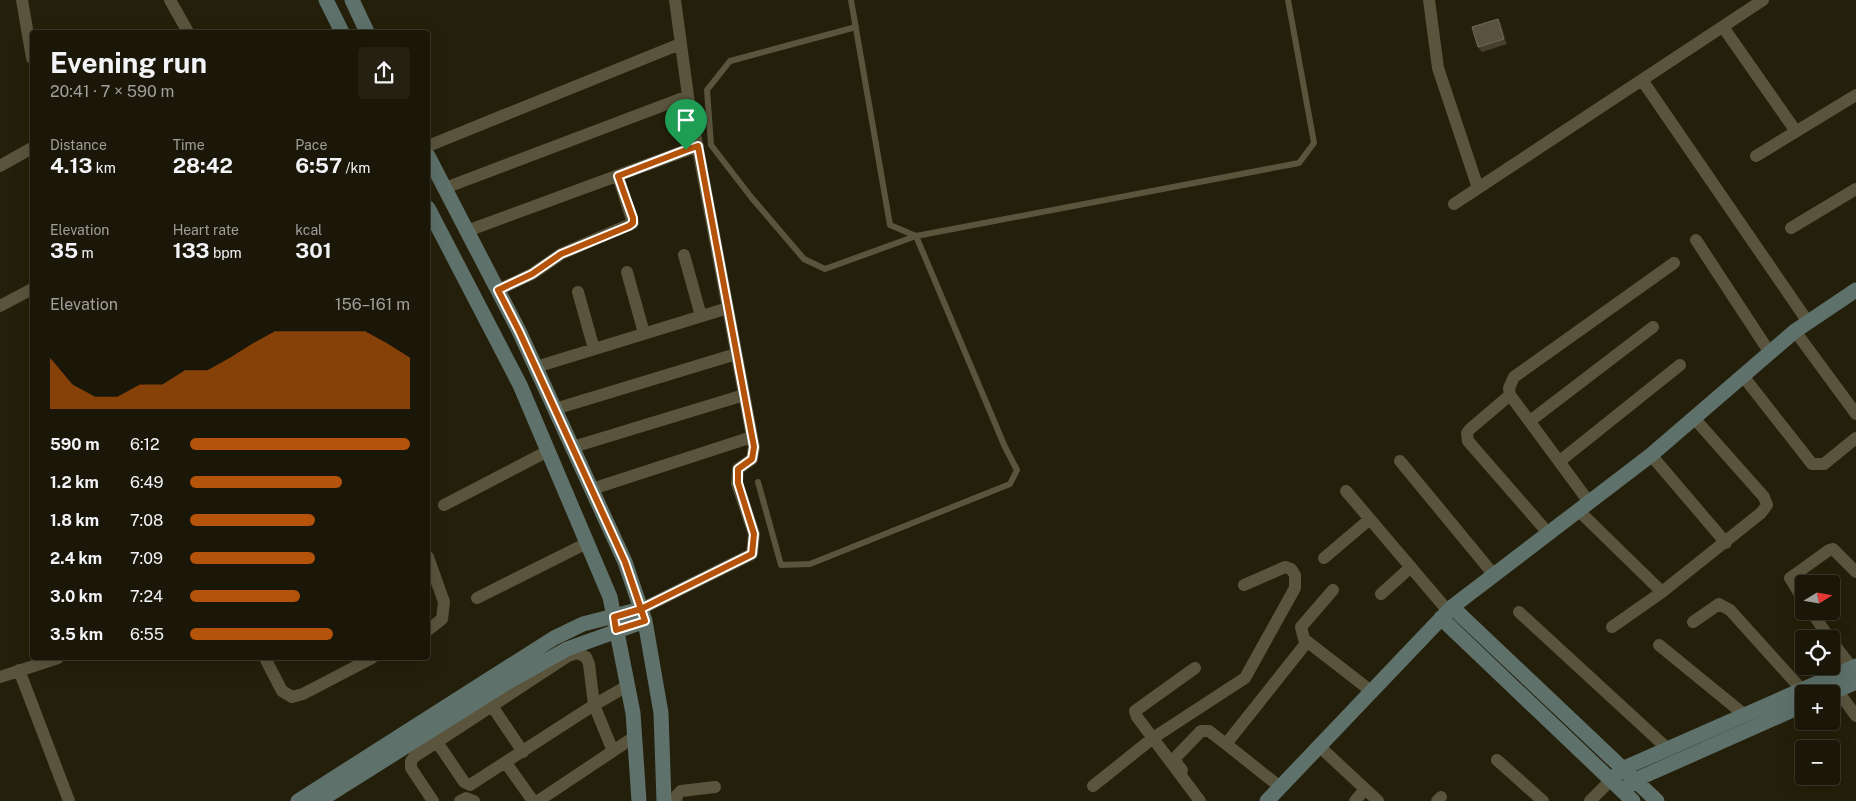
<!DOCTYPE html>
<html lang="en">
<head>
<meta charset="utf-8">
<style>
  body { margin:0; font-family:"Public Sans",sans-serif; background:#242012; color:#f1f3f6; height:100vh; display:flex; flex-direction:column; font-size:19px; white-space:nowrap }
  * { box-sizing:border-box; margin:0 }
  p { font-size:16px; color:#a09f9c }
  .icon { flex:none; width:28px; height:28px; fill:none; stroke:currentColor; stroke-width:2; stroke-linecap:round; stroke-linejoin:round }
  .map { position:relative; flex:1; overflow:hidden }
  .details { position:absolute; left:30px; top:30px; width:400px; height:630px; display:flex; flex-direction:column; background:#1b1708; border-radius:5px; box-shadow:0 5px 20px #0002,0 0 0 1px #393629 }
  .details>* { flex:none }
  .needle { width:32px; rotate:79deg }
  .tools { position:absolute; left:1795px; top:575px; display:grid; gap:10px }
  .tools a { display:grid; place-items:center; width:45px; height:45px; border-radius:5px; background:#1b1708; box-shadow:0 5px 20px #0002,0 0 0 1px #393629; font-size:25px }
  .pin { position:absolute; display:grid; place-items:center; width:42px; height:42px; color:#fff; margin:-51px -21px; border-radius:50% 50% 50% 0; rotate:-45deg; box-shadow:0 0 5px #0007 }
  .pin .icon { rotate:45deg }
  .round { display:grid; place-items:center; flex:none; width:52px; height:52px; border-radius:5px; background:#242012 }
  .head { display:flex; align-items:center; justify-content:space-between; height:85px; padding:0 20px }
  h1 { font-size:28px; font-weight:700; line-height:38px }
  .stats { display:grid; grid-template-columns:repeat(3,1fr); gap:8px; height:85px; padding:5px 20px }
  .stats div { display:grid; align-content:center }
  .stats b { font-size:21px; font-weight:700 }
  .stats small { font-size:14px; font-weight:400 }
  .stats p { font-size:14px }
  .chart { height:140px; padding:10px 20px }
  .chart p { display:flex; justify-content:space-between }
  .chart svg { width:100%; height:90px; margin-top:5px; fill:#b45309; opacity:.7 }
  ul { padding:0 20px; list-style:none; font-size:16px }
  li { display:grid; grid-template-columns:80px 60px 1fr; align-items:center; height:38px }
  li i { height:12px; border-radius:6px; background:#b45309 }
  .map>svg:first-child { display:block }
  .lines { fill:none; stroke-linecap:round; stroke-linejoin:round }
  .lane { stroke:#5a543d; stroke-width:6 }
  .street { stroke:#5a543d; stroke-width:12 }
  .secondary { stroke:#5e716b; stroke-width:15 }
  .wall { fill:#453f2b }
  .shaded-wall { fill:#302a15 }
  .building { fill:#58523e; stroke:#706b58 }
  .route-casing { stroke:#fff; stroke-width:10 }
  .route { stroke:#b45309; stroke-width:6 }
</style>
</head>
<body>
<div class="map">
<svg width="1856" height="801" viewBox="0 0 1856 801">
  <rect width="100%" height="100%" fill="#241f0a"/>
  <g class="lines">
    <path class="lane" d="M851,0L890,225L916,236L1299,163L1314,143L1288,0
      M758,482L781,565L810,564L1010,484L1017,470L1005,447L916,236L825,269L804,259L751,197L711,145L707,90L730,61L856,27"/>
    <path class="street" d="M22,0L32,58
      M170,0L188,32
      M1429,0L1438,68L1478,188
      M1723,27L1795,130
      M1642,80L1808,322
      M428,146L680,44
      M1756,156L1856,95
      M0,166L32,148
      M445,188L688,96
      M1454,204L1763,0
      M1791,228L1856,189
      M467,231L698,146
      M1696,240L1770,353
      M684,255L701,316
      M627,272L644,333
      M498,290L532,274L561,254L633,223L618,176
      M578,292L594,349
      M0,306L32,289
      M1795,331L1856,414
      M536,367L728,308
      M1743,376L1812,464H1824L1856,438
      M1510,395L1470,429L1467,433L1468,441L1549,534
      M555,409L736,354
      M1530,421L1653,327
      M573,447L744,395
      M1651,455L1726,543
      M1400,461L1494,575
      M1560,461L1680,365
      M592,489L752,437
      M1346,491L1448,611
      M1589,502L1510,395L1509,388L1514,377L1674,263
      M444,505L548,451
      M1579,511L1662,592L1612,627
      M428,557L444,602L442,619L428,630
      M1324,558L1370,519
      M1333,590L1301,627L1304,639L1371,691
      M1662,592L1761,513L1767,505L1764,497L1694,418
      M1381,594L1411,567
      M477,598L587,543
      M1804,601L1790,578L1829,550L1833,549L1856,572
      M641,609L752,554L754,534L737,483L738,469L752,459L754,447L688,96L675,0
      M1811,611L1830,639
      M1519,612L1669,750
      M1693,622L1719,604L1730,610L1802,690
      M1831,640L1852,668
      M1659,645L1746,716
      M265,658L282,691L292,697L303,694L372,658
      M1195,668L1135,711L1137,717L1200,801
      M19,670L69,801
      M0,677L58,658
      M1837,690L1856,716
      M492,706L523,752
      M437,742L464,782L470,785L594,705L627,686
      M1319,746L1378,801
      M1497,760L1543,801
      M506,763L533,801
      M1182,770L1177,764L1176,757L1201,731H1209L1226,744
      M1093,786L1153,738L1245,678L1295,588V575L1291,569L1285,567L1244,585
      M1280,787L1226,744L1307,642
      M433,801L411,768V761L414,757L568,656L577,653L586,657L589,664L594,705L613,751
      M460,801L466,798L474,801
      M538,801L634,737
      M676,801L677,795L681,791L715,787
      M1355,801L1365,789
      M1437,801L1441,797
      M1590,801L1611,780"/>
    <path class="secondary" d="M326,0L342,32
      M352,0L367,32
      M428,156L519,331L625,562L645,621L661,713L664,801
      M428,208L520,385L610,597L633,713L639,801
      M1452,607L1657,801
      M1441,618L1633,801
      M1829,694L1856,682
      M1611,780L1624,768L1856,666
      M1628,786L1635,780L1804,705
      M298,801L554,638L583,624L641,609
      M319,801L508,682L567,649L645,621
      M1267,801L1452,607L1651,455L1795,331L1856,290"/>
  </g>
  <path class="wall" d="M1498,19L1501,23L1507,44L1482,52L1478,47Z"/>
  <path class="shaded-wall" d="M1498,19L1501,23L1507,44L1504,39Z"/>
  <path class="building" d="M1498,19L1504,39L1478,47L1472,27Z"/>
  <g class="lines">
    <g class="route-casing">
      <path id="route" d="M686,150L618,176L633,218V223L629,226L561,254L532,274L498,290L519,331L625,562L641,609L614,617L616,630L645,621L641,609L752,554L754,534L738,483V469L752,459L754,447L698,146L686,150"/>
    </g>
    <use href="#route" class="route"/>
  </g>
</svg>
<div class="tools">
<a><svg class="needle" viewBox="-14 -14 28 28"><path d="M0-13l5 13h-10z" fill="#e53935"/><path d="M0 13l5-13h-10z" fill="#a09f9c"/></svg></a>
<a><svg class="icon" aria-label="locate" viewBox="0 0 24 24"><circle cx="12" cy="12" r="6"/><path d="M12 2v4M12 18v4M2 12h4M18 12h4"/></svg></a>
<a>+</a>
<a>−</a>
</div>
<div class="pin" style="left:686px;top:150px;background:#1e9e55"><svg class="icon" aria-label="arrive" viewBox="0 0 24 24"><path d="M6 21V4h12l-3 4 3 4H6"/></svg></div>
<section class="details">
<div class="head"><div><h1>Evening run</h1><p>20:41 · 7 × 590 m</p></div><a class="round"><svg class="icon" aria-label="share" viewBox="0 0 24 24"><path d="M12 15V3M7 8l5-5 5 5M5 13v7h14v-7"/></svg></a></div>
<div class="stats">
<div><p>Distance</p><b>4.13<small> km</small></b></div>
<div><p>Time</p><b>28:42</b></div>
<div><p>Pace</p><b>6:57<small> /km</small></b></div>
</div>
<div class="stats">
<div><p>Elevation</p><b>35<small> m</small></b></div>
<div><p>Heart rate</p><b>133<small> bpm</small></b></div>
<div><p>kcal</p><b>301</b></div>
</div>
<div class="chart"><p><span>Elevation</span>156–161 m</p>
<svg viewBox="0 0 160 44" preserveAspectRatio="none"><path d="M0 44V19L10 32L20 38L30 38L40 32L50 32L60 25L70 25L80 19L90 12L100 6L110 6L120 6L130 6L140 6L150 12L160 19V44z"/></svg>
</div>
<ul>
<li><b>590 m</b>6:12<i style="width:100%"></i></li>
<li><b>1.2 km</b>6:49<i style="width:69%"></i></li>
<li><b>1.8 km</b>7:08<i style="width:57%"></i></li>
<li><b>2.4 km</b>7:09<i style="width:57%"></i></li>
<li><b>3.0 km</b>7:24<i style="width:50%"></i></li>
<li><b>3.5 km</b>6:55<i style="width:65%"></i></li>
</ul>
</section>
</div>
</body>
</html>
